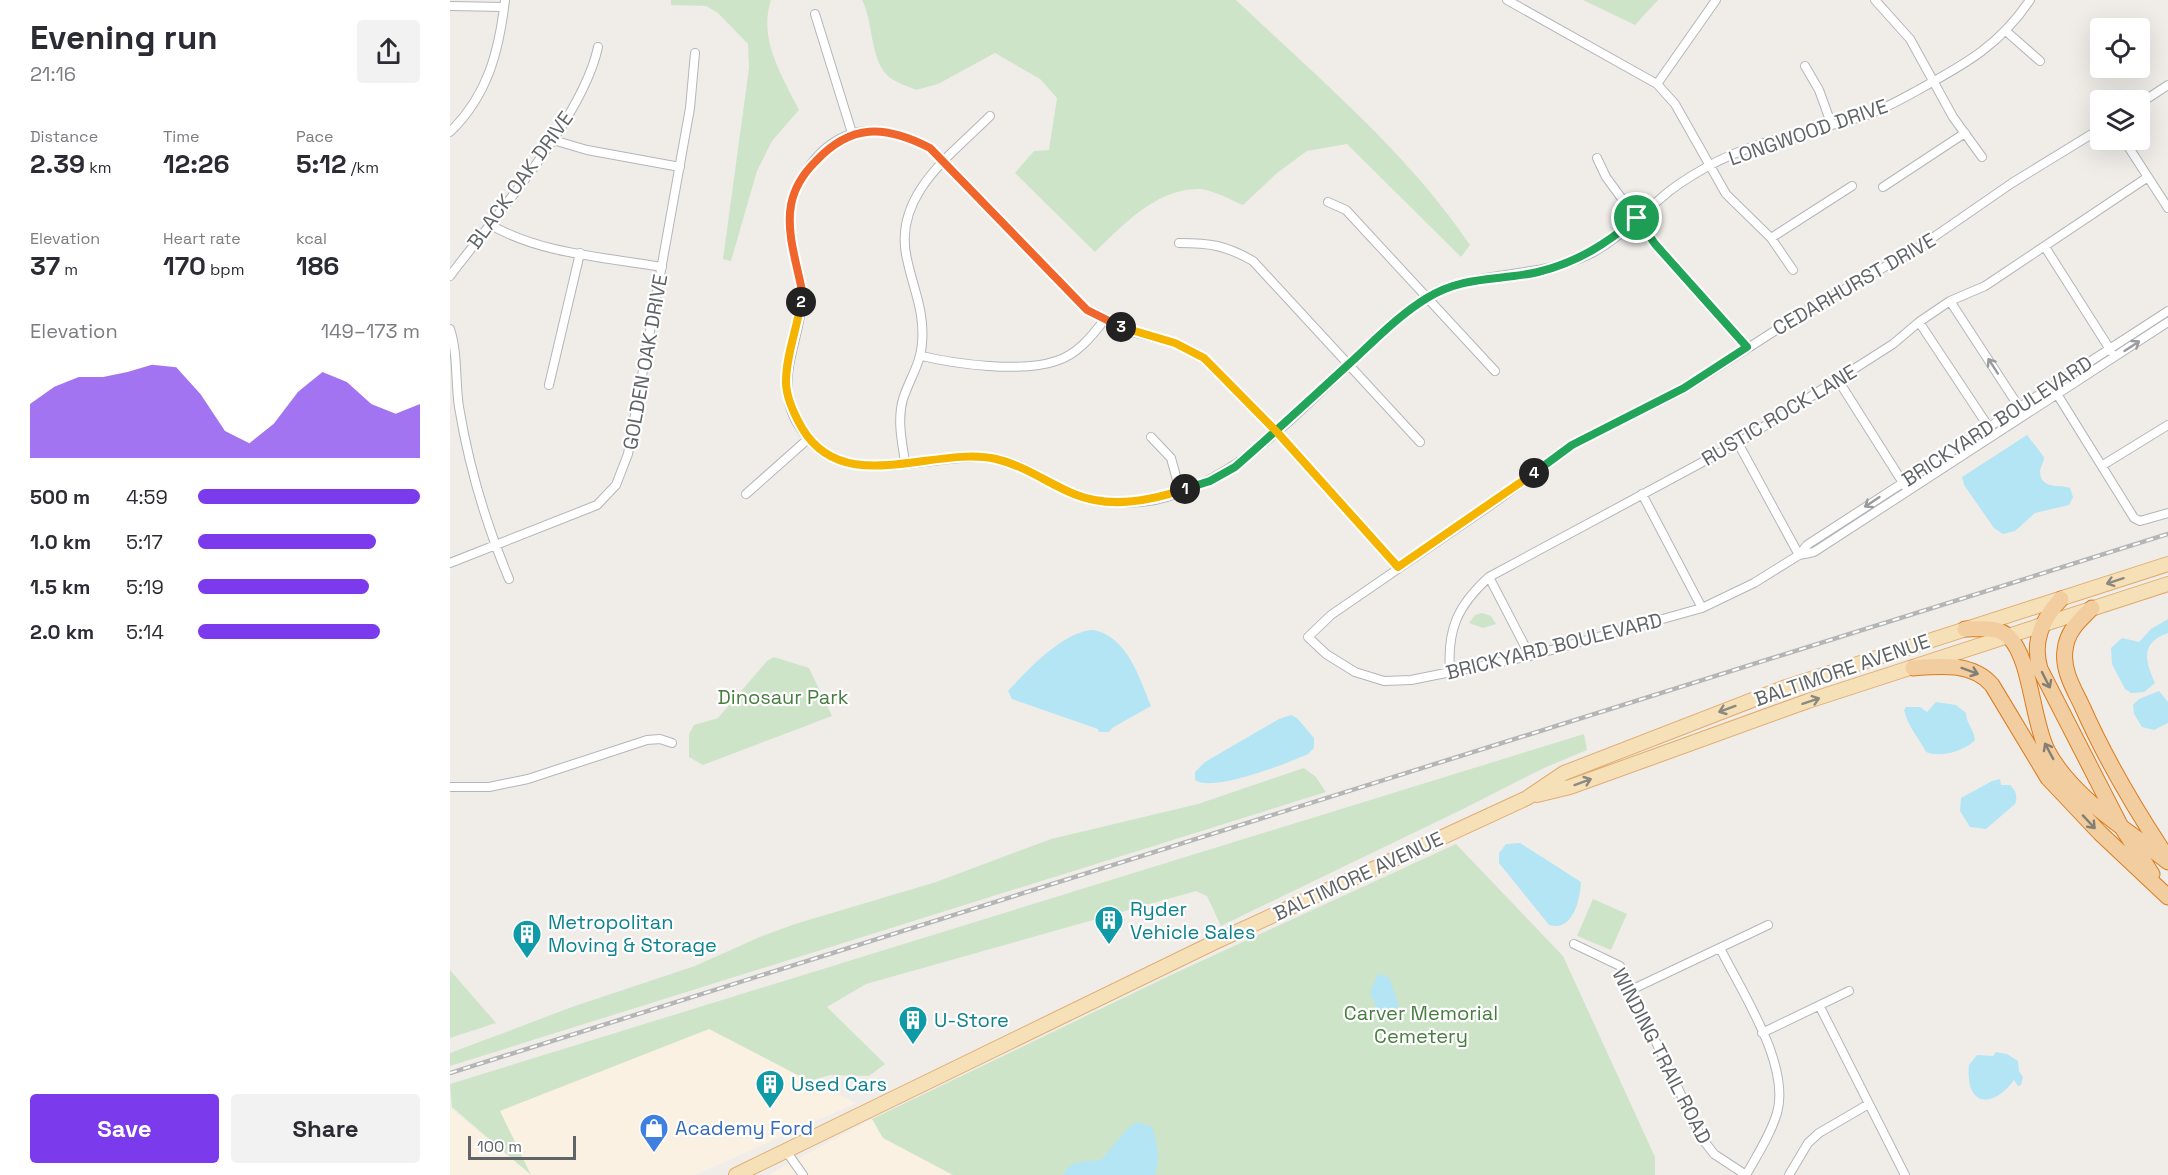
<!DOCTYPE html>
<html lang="en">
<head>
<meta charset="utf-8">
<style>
  body { margin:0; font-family:"Space Grotesk",sans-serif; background:#f2f2f3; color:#2b2b33; height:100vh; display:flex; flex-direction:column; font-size:22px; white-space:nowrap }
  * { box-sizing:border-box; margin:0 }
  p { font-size:20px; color:#7c7c81 }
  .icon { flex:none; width:33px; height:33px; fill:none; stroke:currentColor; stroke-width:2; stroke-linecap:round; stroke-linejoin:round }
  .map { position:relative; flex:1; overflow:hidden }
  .drawer { display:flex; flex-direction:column; background:#fff; width:450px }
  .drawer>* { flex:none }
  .buttons { position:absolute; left:1640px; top:18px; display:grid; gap:12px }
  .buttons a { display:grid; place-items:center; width:60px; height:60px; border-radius:6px; background:#fff; box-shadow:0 6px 24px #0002; font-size:30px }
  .scale { position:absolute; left:18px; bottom:15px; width:108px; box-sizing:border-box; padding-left:6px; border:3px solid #606467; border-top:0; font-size:16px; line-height:21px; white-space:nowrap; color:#606467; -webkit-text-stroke:4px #fff; paint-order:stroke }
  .pin { position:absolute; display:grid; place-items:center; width:51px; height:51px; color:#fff; margin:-26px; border:3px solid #fff; border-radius:50%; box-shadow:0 2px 6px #0007 }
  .km { position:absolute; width:30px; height:30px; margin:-15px; border-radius:50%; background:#222; color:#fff; font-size:16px; line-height:30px; text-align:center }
  .round { display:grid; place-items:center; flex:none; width:63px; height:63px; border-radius:6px; background:#f2f2f3 }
  .overview { display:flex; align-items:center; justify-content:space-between; height:102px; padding:0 30px }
  h1 { font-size:33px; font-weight:700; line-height:45px }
  .stats { display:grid; grid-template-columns:repeat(3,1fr); gap:9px; height:102px; padding:6px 30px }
  .stats div { display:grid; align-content:center }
  .stats b { font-size:26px; font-weight:700 }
  .stats small { font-size:16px; font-weight:400 }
  .stats p { font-size:16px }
  .chart { height:168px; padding:12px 30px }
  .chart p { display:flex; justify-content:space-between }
  .chart svg { width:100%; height:108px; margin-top:6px; fill:#7c3aed; opacity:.7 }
  .cta { display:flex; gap:12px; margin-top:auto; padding:12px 30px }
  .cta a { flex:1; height:69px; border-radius:6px; background:#7c3aed; color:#fff; font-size:24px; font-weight:700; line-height:69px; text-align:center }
  .cta a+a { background:#f2f2f3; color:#2b2b33 }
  ul { padding:0 30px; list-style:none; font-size:20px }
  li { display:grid; grid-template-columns:96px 72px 1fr; align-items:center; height:45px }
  li i { height:15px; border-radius:8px; background:#7c3aed }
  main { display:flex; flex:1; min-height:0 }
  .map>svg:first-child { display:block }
  .commercial { fill:#faf1e3 }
  .green { fill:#cee4c9 }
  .water { fill:#b3e5f5 }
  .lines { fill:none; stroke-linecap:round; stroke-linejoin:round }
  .minor-casing { stroke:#b3b6b9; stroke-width:10 }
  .primary-casing { stroke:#e1ac70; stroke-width:16 }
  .motorway-casing { stroke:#dc7c1d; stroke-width:17 }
  .minor { stroke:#fff; stroke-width:8 }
  .primary { stroke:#f6e0b8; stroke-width:14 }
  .motorway { stroke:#f1cd9f; stroke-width:15 }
  .rail-casing { stroke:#b4b5b5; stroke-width:4.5 }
  .rail { stroke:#fff; stroke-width:2; stroke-dasharray:7; stroke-linecap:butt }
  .oneway { stroke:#989a9c }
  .oneway2 { stroke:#8d897f }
  .oneway3 { stroke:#847e75 }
  .split-1-casing { stroke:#fff; stroke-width:12 }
  .split-2-casing { stroke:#fff; stroke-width:12 }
  .split-3-casing { stroke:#fff; stroke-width:12 }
  .split-4-casing { stroke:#fff; stroke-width:12 }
  .split-5-casing { stroke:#fff; stroke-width:12 }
  .split-1 { stroke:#22a559; stroke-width:8 }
  .split-2 { stroke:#f5b400; stroke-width:8 }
  .split-3 { stroke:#f0652b; stroke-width:8 }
  .split-4 { stroke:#f5b400; stroke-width:8 }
  .split-5 { stroke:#22a559; stroke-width:8 }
  .labels { text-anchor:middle; stroke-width:4.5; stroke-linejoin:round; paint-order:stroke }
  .street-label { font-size:20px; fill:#606467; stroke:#fff }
  .park-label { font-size:20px; fill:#487e40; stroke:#fff }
  .culture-label { font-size:20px; fill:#0d838f; stroke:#fff; text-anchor:start }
  .shop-label { font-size:20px; fill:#366cbe; stroke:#fff; text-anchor:start }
</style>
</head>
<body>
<main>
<section class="drawer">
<div class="overview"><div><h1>Evening run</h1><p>21:16</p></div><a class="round"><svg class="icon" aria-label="share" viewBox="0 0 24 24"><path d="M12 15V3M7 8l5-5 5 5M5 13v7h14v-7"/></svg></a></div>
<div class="stats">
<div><p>Distance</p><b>2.39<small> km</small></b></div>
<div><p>Time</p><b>12:26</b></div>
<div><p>Pace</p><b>5:12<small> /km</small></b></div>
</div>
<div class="stats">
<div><p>Elevation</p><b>37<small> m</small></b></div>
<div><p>Heart rate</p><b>170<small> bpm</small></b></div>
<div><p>kcal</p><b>186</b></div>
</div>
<div class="chart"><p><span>Elevation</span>149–173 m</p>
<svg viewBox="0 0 160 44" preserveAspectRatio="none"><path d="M0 44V22L10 15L20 11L30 11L40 9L50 6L60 7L70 18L80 33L90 38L100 30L110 17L120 9L130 13L140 22L150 26L160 22V44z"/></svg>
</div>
<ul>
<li><b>500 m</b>4:59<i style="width:100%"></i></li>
<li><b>1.0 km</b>5:17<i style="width:80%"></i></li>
<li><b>1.5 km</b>5:19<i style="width:77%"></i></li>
<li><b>2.0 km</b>5:14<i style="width:82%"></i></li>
</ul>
<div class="cta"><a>Save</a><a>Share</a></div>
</section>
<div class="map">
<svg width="1718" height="1175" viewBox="0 0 1718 1175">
  <rect width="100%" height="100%" fill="#f0ede9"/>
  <path class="commercial" d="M259,1029L406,1103L245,1175H0V1108L80,1174L50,1111Z
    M422,1119L433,1138L503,1175H318Z"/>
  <path class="green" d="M221,0H321C308,39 332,76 349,110L322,141L307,171L281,261L273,259L299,68L298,44L268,13L256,6L221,5Z
    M412,0H786C867,77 957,152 1020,245L1011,257L897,144L857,151L827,173L793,205C781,200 763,190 750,189C707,188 674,224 645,252L565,173L584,151L599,150L607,98L590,79L545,53L488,84L466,90C458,86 443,82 437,75C420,58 423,20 412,0Z
    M1133,0H1208L1185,25Z
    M1032,613L1041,616L1046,624L1033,628L1019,623L1025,615Z
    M324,657L359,668L382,716L253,765L239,757V734L244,725L268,718L317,661Z
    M1134,734L1137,750L1094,768L1011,810L771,926L757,896L746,891L416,984L377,1007L435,1064L419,1076L380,1075L359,1081L259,1029L50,1111L81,1175L2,1107L0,1084Z
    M854,768L866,777L876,792L0,1066V1053L122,1007L245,966L312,936L345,924L486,882L601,839L748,804Z
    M1006,844L1113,956L1205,1157V1175H503L433,1138L422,1119L723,974Z
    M1143,899L1177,914L1161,950L1127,936Z
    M0,970L46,1023L0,1038Z"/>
  <path class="water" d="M1577,435L1594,457C1594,463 1590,467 1590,472C1591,490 1610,484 1620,488L1623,497L1619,505L1585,513L1565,531L1553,534L1544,528L1514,485L1512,477Z
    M1718,619V633C1690,643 1695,661 1705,683L1694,692L1681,693L1675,689L1662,664L1661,648L1672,638L1689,642L1701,629Z
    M644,630C678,638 689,677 701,706L662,728L659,732H649L648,729L562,699L558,691C577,670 615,630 644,630Z
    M1709,691L1718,702V723L1704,730L1692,727L1684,714L1683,705L1689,699Z
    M1486,702L1506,705L1516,713C1516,723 1524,729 1525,740C1515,751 1490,758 1476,752C1469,738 1458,727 1454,710L1456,707H1470L1477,712Z
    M841,715L847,718L864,738V748L858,754C838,763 763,793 745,780V772L755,762L829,719Z
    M1550,779L1551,785H1560C1566,791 1568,796 1565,804L1536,829L1520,827L1510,811L1511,798L1542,781Z
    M1070,843L1131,882C1130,900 1123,932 1099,925L1049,863V853L1056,844Z
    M928,974L939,977L949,1006L935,1014L927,1009L920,992Z
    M1546,1052L1557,1054L1568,1061L1569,1071L1573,1077L1571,1085L1568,1086L1564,1080C1543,1109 1515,1107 1519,1065L1527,1055L1543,1056Z
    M687,1122L702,1127C708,1146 710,1157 705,1175H613C621,1159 635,1162 651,1160L678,1128Z"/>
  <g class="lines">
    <g class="minor-casing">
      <path id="minor" d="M1057,0L1207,84L1225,104L1276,194L1321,238L1343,270
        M1425,0L1460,39L1503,117L1532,157
        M0,6L54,7
        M365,14L402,133
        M1557,32L1590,61
        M1355,66L1369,90L1381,123
        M1207,84L1266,0
        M1689,104L1718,85
        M1650,129L1562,183L1465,250L1359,309L1234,389L1122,445L1048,500L881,615L858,637L876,654L905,672L934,681L961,680L1080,656L1252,608L1304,583L1349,555L1364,552L1718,322
        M0,132C38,95 49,51 55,0
        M103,140L137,150L230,167
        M1674,140L1718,208
        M1147,158L1156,177L1205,244L1297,347
        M1433,187L1515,133
        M878,202L896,210L1045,371
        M39,224C90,254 154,257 212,267
        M1321,238L1402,186
        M729,243C760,243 775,245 803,261L970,442
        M1595,247L1661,351
        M0,276C44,217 133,118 148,47
        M1500,301L1571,410
        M1469,322L1540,429
        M0,329C8,353 5,381 9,407C19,467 35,522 59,579
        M472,356C505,364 572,373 606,361C627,355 642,336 655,319
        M1388,380L1455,486
        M99,385L130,253
        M1607,394L1684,518L1690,521L1718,513
        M701,437L721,458L730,491
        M1288,443L1349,555
        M455,462C452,442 447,420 453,399C459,380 471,363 472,343C475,312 463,288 457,259C442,196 501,155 540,116
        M1653,465L1718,425
        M296,494L358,439
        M1192,494L1252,608
        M1349,555L1357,545L1718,311
        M0,563L147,505L166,485L178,454L240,108L245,53
        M948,567L826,431L754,358L725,343L682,332L637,310L480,148C458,137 427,125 401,134C365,146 338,190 339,227C340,248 350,268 352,290C354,342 314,389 358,438C403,490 482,452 541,458C566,461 586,474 607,486C636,502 673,506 705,500C791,481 854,405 917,348C936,330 956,309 980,296C1030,269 1087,279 1138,255C1165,242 1187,218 1210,199C1223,187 1239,177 1255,168C1303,140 1358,133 1411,117C1431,111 1450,100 1468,90C1515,64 1549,46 1580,0
        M1039,577L1080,656
        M1000,672C997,630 1007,606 1039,577L1288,443L1443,344L1469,322L1500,301L1535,286L1698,177
        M0,787H39L78,779L197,740L210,739L222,743
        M1124,944L1170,966L1251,1137L1264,1154L1296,1175
        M1270,948C1291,991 1341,1065 1327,1113C1320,1136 1307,1155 1296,1175
        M1183,989L1318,925
        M1370,1007L1455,1175
        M1312,1033L1399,991
        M336,1151L353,1175
        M1339,1175L1358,1143L1369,1133L1417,1105"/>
    </g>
    <g class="primary-casing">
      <path id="primary" d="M1087,795L1120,787L1358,701L1718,584
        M286,1175L763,943L1077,798L1114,773L1336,687L1718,564"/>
    </g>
    <g class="motorway-casing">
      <path id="motorway" d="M1611,599C1592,619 1582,641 1590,669L1669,823L1702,874
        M1642,608C1629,621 1617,631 1615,650C1612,670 1624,689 1632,706C1655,758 1682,804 1713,851
        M1515,629C1529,629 1548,626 1559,637C1581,659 1582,720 1597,750C1622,798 1677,829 1718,862
        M1463,668C1490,666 1522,662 1542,685L1598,778L1650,833L1718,897"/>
    </g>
    <use href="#minor" class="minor"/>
    <use href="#primary" class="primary"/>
    <use href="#motorway" class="motorway"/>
    <g class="rail-casing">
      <path id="rail" d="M0,1073L1718,534"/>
    </g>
    <use href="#rail" class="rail"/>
  </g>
  <defs><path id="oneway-shaft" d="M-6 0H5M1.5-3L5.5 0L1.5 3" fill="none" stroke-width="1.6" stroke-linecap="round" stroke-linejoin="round" transform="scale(1.5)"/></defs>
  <g class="oneway">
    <use href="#oneway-shaft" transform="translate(1682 346) rotate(-33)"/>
    <use href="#oneway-shaft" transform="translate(1543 366) rotate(-123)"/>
    <use href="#oneway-shaft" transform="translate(1422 502) rotate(146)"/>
  </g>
  <g class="oneway2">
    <use href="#oneway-shaft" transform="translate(1665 581) rotate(162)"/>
    <use href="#oneway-shaft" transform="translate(1361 701) rotate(-18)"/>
    <use href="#oneway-shaft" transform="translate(1277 709) rotate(160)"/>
    <use href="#oneway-shaft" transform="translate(1133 782) rotate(-20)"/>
  </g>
  <g class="oneway3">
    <use href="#oneway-shaft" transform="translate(1520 671) rotate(20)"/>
    <use href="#oneway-shaft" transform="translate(1596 680) rotate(63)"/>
    <use href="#oneway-shaft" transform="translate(1599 751) rotate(-118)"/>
    <use href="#oneway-shaft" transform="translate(1639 822) rotate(47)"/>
  </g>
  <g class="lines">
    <g class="split-1-casing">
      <path id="split-1" d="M735,489L760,481L785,467C824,433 862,398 900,363C925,340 949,315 977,298C1014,275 1049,281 1088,272C1128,262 1156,244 1187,218"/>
    </g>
    <g class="split-2-casing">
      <path id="split-2" d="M351,302C347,329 336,355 336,382C336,398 344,414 352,428C394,499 484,445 546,459C576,466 597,483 624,494C660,509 700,501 735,489"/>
    </g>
    <g class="split-3-casing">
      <path id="split-3" d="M351,302L352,291C347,264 336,233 341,205C344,189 353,174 365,162C401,123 435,125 480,148L637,310L671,327"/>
    </g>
    <g class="split-4-casing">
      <path id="split-4" d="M671,327L725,343L754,358L826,431L948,567L1084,473"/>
    </g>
    <g class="split-5-casing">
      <path id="split-5" d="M1084,473L1122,445L1234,388L1297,347L1205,244L1187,218"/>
    </g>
    <use href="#split-1" class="split-1"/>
    <use href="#split-2" class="split-2"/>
    <use href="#split-3" class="split-3"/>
    <use href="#split-4" class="split-4"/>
    <use href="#split-5" class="split-5"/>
  </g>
  <defs>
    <g id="building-pin" transform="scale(1.5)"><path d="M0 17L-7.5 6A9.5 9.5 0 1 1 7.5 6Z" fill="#0f9aa8" stroke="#fff"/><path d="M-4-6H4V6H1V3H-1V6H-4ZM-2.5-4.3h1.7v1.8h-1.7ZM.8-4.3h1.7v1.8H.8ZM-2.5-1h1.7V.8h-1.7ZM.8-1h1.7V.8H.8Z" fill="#fff"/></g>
    <g id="shop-pin" transform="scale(1.5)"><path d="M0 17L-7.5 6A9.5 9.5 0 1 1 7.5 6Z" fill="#3f7fe0" stroke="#fff"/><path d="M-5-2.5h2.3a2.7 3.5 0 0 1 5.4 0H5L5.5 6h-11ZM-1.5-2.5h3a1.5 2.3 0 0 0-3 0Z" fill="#fff"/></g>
  </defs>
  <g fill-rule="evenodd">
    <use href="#building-pin" x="659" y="920"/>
    <use href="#building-pin" x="77" y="934"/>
    <use href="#building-pin" x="463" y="1020"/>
    <use href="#building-pin" x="320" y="1084"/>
    <use href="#shop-pin" x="204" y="1128"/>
  </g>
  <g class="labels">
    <g class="street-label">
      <text transform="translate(1358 132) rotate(-19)" y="7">LONGWOOD DRIVE</text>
      <text transform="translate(70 180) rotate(-54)" y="7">BLACK OAK DRIVE</text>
      <text transform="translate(1404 284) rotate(-30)" y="7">CEDARHURST DRIVE</text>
      <text transform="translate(195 362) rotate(-80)" y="7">GOLDEN OAK DRIVE</text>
      <text transform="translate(1329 415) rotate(-31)" y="7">RUSTIC ROCK LANE</text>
      <text transform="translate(1547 421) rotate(-33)" y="7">BRICKYARD BOULEVARD</text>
      <text transform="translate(1104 646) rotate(-14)" y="7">BRICKYARD BOULEVARD</text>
      <text transform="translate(1392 670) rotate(-19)" y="7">BALTIMORE AVENUE</text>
      <text transform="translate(908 876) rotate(-25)" y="7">BALTIMORE AVENUE</text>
      <text transform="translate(1212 1056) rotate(63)" y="7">WINDING TRAIL ROAD</text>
    </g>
    <g class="park-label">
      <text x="333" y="704">Dinosaur Park</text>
      <text x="971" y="1020">Carver Memorial<tspan x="971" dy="23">Cemetery</tspan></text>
    </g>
    <g class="culture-label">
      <text x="680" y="916">Ryder<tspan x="680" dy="23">Vehicle Sales</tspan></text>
      <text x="98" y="929">Metropolitan<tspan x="98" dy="23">Moving &amp; Storage</tspan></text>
      <text x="484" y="1027">U-Store</text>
      <text x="341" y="1091">Used Cars</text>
    </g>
    <g class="shop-label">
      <text x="225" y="1135">Academy Ford</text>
    </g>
  </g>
</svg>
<div class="buttons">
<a><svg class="icon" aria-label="locate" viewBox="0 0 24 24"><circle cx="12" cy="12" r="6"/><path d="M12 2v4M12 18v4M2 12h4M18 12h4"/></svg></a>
<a><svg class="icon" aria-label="layers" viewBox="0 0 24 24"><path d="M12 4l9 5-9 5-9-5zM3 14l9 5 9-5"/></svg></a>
</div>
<div class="scale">100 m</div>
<div class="pin" style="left:1187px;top:218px;background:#1e9e55"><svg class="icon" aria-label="arrive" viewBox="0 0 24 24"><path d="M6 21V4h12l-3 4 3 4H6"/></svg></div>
<b class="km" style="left:735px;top:489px">1</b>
<b class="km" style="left:351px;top:302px">2</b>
<b class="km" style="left:671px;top:327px">3</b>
<b class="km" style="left:1084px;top:473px">4</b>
</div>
</main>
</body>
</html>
